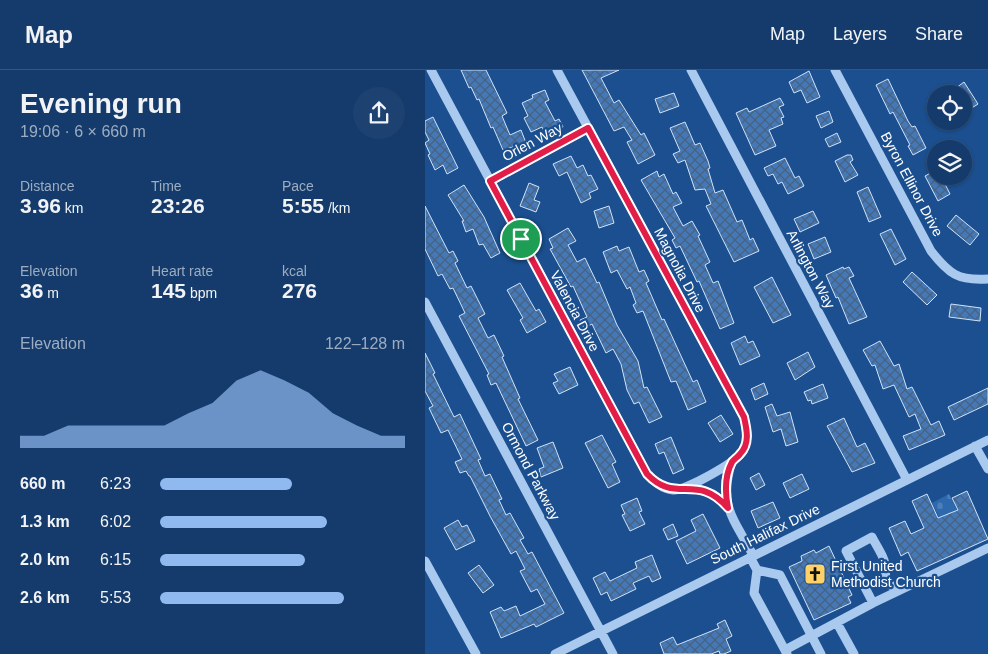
<!DOCTYPE html>
<html lang="en">
<head>
<meta charset="utf-8">
<style>
  body { margin:0; font-family:Helvetica,sans-serif; background:#1d4271; color:#f1f3f6; height:100vh; display:flex; flex-direction:column; font-size:19px; white-space:nowrap }
  * { box-sizing:border-box; margin:0 }
  p { font-size:16px; color:#9dadc1 }
  .icon { flex:none; width:28px; height:28px; fill:none; stroke:currentColor; stroke-width:2; stroke-linecap:round; stroke-linejoin:round }
  .map { position:relative; flex:1; overflow:hidden }
  .side { display:flex; flex-direction:column; background:#143b6b; width:425px }
  .side>* { flex:none }
  .buttons { position:absolute; left:502px; top:15px; display:grid; gap:10px }
  .buttons a { display:grid; place-items:center; width:45px; height:45px; border-radius:50%; background:#143b6b; box-shadow:0 1px 4px #0004,0 0 0 1px #33557e; font-size:25px }
  .pin { position:absolute; display:grid; place-items:center; width:42px; height:42px; color:#fff; margin:-21px; border:2px solid #fff; border-radius:50%; box-shadow:0 1px 5px #0007 }
  .round { display:grid; place-items:center; flex:none; width:52px; height:52px; border-radius:26px; background:#1d4271 }
  .overview { display:flex; align-items:center; justify-content:space-between; height:85px; padding:0 20px }
  h1 { font-size:28px; font-weight:800; line-height:38px }
  .metrics { display:grid; grid-template-columns:repeat(3,1fr); gap:8px; height:85px; padding:5px 20px }
  .metrics div { display:grid; align-content:center }
  .metrics b { font-size:21px; font-weight:800 }
  .metrics small { font-size:14px; font-weight:400 }
  .metrics p { font-size:14px }
  .chart { height:140px; padding:10px 20px }
  .chart p { display:flex; justify-content:space-between }
  .chart svg { width:100%; height:90px; margin-top:5px; fill:#90b9f0; opacity:.7 }
  ul { padding:0 20px; list-style:none; font-size:16px }
  li { display:grid; grid-template-columns:80px 60px 1fr; align-items:center; height:38px }
  li i { height:12px; border-radius:6px; background:#90b9f0 }
  header { display:flex; align-items:center; gap:30px; box-sizing:border-box; height:70px; padding:0 25px; background:#143b6b; border-bottom:1px solid #33557e }
  header strong { font-size:24px }
  nav { display:flex; gap:28px; margin-inline-start:auto; font-size:18px }
  main { display:flex; flex:1; min-height:0 }
  .map>svg:first-child { display:block }
  .cemetery { fill:url(#cemetery-stones) }
  .building { fill:url(#building-cross-hatch); stroke:#cfe3fa }
  .lines { fill:none; stroke-linecap:round; stroke-linejoin:round }
  .minor { stroke:#a9c9ee; stroke-width:9 }
  .route-casing { stroke:#fff; stroke-width:10 }
  .route { stroke:#e11d48; stroke-width:6 }
  .labels { text-anchor:middle; stroke-width:4.5; stroke-linejoin:round; paint-order:stroke }
  .street-label { font-size:14px; fill:#fff; stroke:#1b4f8f }
  .poi-label { font-size:14px; fill:#fff; stroke:#1b4f8f; text-anchor:start }
</style>
</head>
<body>
<header>
<strong>Map</strong>
<nav><a>Map</a><a>Layers</a><a>Share</a></nav>
</header>
<main>
<section class="side">
<div class="overview"><div><h1>Evening run</h1><p>19:06 · 6 × 660 m</p></div><a class="round"><svg class="icon" aria-label="share" viewBox="0 0 24 24"><path d="M12 15V3M7 8l5-5 5 5M5 13v7h14v-7"/></svg></a></div>
<div class="metrics">
<div><p>Distance</p><b>3.96<small> km</small></b></div>
<div><p>Time</p><b>23:26</b></div>
<div><p>Pace</p><b>5:55<small> /km</small></b></div>
</div>
<div class="metrics">
<div><p>Elevation</p><b>36<small> m</small></b></div>
<div><p>Heart rate</p><b>145<small> bpm</small></b></div>
<div><p>kcal</p><b>276</b></div>
</div>
<div class="chart"><p><span>Elevation</span>122–128 m</p>
<svg viewBox="0 0 160 44" preserveAspectRatio="none"><path d="M0 44V38L10 38L20 33L30 33L40 33L50 33L60 33L70 27L80 22L90 11L100 6L110 11L120 17L130 27L140 33L150 38L160 38V44z"/></svg>
</div>
<ul>
<li><b>660 m</b>6:23<i style="width:54%"></i></li>
<li><b>1.3 km</b>6:02<i style="width:68%"></i></li>
<li><b>2.0 km</b>6:15<i style="width:59%"></i></li>
<li><b>2.6 km</b>5:53<i style="width:75%"></i></li>
</ul>
</section>
<div class="map">
<svg width="563" height="584" viewBox="0 0 563 584">
  <defs>
    <pattern id="cemetery-stones" width="16" height="16" patternUnits="userSpaceOnUse" patternTransform="scale(1.25)"><rect width="16" height="16" fill="#2e69ad"/><path d="M2 7V4a2 2 0 0 1 4 0v3zM10 15v-3a2 2 0 0 1 4 0v3z" fill="#4d80b9"/></pattern>
    <pattern id="building-cross-hatch" width="8" height="8" patternUnits="userSpaceOnUse" patternTransform="scale(1.25)"><rect width="8" height="8" fill="#4478b7"/><path d="M0 0l8 8M0 8l8-8" fill="none" stroke="#486282"/></pattern>
  </defs>
  <rect width="100%" height="100%" fill="#1b4f8f"/>
  <path class="cemetery" d="M524,424L533,442L516,451L507,433Z"/>
  <path class="building" d="M36,0H61L82,43L77,46L85,65L96,60L101,73L78,80L68,57L66,58L54,29L52,30L46,17L44,18Z
    M157,0H194L176,8L189,33L194,30L216,65L219,63L230,85L213,94L202,72L207,70L199,57L189,61Z
    M384,1L395,27L382,33L376,20L369,23L364,12Z
    M463,9L483,51L487,57L490,56L501,78L488,85L483,76L485,75L468,42L465,44L451,15Z
    M539,12L553,34L539,43V24H523Z
    M120,20L124,30L120,32L130,51L134,49L138,57L121,65L117,57L106,62L99,48L103,46L97,33L108,28L107,25Z
    M249,23L254,36L235,43L230,29Z
    M355,28L359,35L354,37L359,47L356,48L358,54L344,60L351,76L330,85L311,43L322,38L324,42Z
    M404,41L408,52L396,58L391,46Z
    M8,47L33,98L22,104L18,95L10,100L3,85L5,84L0,73L4,70L0,62V51Z
    M260,52L270,75L275,73L283,91L285,98L283,99L290,123L298,120L312,152L317,150L325,170L328,168L334,181L309,192L281,136L286,134L280,119L270,120L260,90L253,93L248,84L255,81L245,58Z
    M412,63L416,72L404,77L400,69Z
    M422,85H426L428,90L425,92L433,105L420,112L410,91Z
    M146,86L152,98L158,95L163,106L166,105L173,119L164,123L166,128L156,133L142,102L134,106L128,94Z
    M360,88L370,108L374,106L379,116L363,124L357,112L353,114L348,104L343,106L339,98Z
    M511,100V106H516L525,124L513,131L500,106Z
    M232,101L234,107L239,104L248,124L251,122L257,133L248,137L258,156L267,151L275,165L273,166L285,192L280,195L288,213L293,211L309,253L295,259L274,211L272,212L255,176L251,178L247,170L250,168L216,110Z
    M104,113L114,117L109,130L115,132L111,142L95,136Z
    M39,115L59,147L75,183L66,188L58,174L54,175L48,159L41,162L37,151H39L23,125Z
    M443,117L456,147L444,152L432,122Z
    M0,136L24,183L28,181L33,191L30,193L42,218L46,216L60,244L53,248L63,268L69,265L79,286L77,287L95,328L93,329L113,370L101,376L71,313L66,315L62,305L64,304L34,246L40,243L28,218L25,219L17,204L13,206L0,179Z
    M184,136L189,153L174,158L169,141Z
    M388,141L394,153L375,162L369,149Z
    M531,145L554,164L545,175L522,156Z
    M143,158L151,171L143,175L152,192L160,188L172,213L174,212L192,255L213,291L219,318L222,317L237,347L224,353L214,332L209,334L202,320L196,294L188,279L181,283L167,254L159,258L155,250L162,247L148,216L146,217L125,179L128,178L124,169Z
    M466,159L481,189L470,195L455,164Z
    M400,167L406,182L389,189L383,174Z
    M192,176L194,181L204,177L214,202L219,200L224,211L221,213L237,250L239,249L268,312L272,310L281,332L263,340L251,311L246,312L218,241L212,243L208,235L211,233L205,217L202,219L192,200L186,203L178,182Z
    M418,197L419,199L424,197L429,206L424,208L442,247L424,254L413,227L411,228L401,205Z
    M487,202L512,225L502,235L478,212Z
    M347,207L366,245L348,253L329,217Z
    M95,213L111,241L114,239L121,252L102,263L95,250L98,248L82,220Z
    M526,234L556,238L555,251L524,247Z
    M320,266L323,273L328,271L335,286L315,295L306,273Z
    M455,271L469,296L474,294L482,319L487,317L506,355L514,351L520,365L484,380L478,366L496,359L490,344L484,347L469,315L458,319L450,295L447,296L438,280Z
    M383,282L390,297L370,310L362,293Z
    M0,283L10,303L8,304L29,347L35,344L56,389L53,390L60,406L65,404L77,429L74,430L81,445L85,443L99,468L95,470L103,484L107,482L139,543L111,557L109,554L76,568L65,542L76,537L79,541L91,536L95,546L120,534L112,519L106,522L95,501L100,499L91,481L86,484L65,446L45,406H44L41,401L35,403L30,392L37,389L23,360L16,363L4,338L8,336L0,321Z
    M145,297L153,315L134,324L128,313L133,311L129,304Z
    M339,313L343,324L330,330L326,319Z
    M398,314L403,328L387,334L386,330L383,331L379,322Z
    M563,318V334L529,350L523,337Z
    M347,334L352,346L365,342L373,372L361,376L356,359L348,362L340,337Z
    M296,345L308,364L295,372L283,353Z
    M419,348L432,377L440,373L450,393L427,402L402,356Z
    M177,365L191,392L187,394L195,412L183,418L160,373Z
    M246,367L259,399L248,404L239,382L234,384L230,374Z
    M128,372L138,398L116,407L114,399L119,397L112,378Z
    M334,403L340,415L331,420L325,408Z
    M377,404L384,419L365,428L358,413Z
    M542,421L563,469L492,501L483,482L476,486L464,458L480,451L486,464L499,458L487,431L502,424L513,448L533,440L527,428Z
    M212,428L217,441L214,442L220,454L205,461L197,445L200,444L196,435Z
    M348,432L355,448L333,458L326,441Z
    M278,444L295,478L262,494L251,471L271,461L266,450Z
    M33,450L37,457L42,455L50,471L31,480L19,458Z
    M248,454L253,466L243,470L238,459Z
    M404,476L427,525L423,527L426,533L389,550L364,497L377,491L376,486L389,480L391,483Z
    M227,485L236,508L227,512L224,506L208,513L211,519L186,531L182,522L176,525L168,508L180,502L185,511L212,498L210,492Z
    M54,495L69,515L58,523L43,503Z
    M300,550L307,566L301,569L306,581L299,584H295L294,581L286,584H239L235,573L248,567L252,575L294,558L292,554Z"/>
  <g class="lines">
    <path class="minor" d="M6,0L222,404C229,411 237,419 248,420C260,421 312,392 318,381C324,369 322,360 319,347L132,0
      M266,0L482,410
      M410,0L506,181C524,204 533,211 563,209
      M65,111L163,58
      M0,232L188,584
      M550,376L563,399
      M307,391C293,436 308,447 328,485
      M260,418C279,418 291,424 303,438
      M325,487L332,500L329,523L362,584
      M0,491L51,584
      M332,500L355,505L396,584
      M448,533L421,481L447,467C451,475 456,482 459,490C464,504 453,510 474,520
      M412,553L429,584
      M360,580L448,533L563,478
      M130,584L563,370"/>
  </g>
  <g class="lines">
    <g class="route-casing">
      <path id="route" d="M163,58L319,347C322,360 325,374 315,384C313,387 309,389 307,392C299,407 300,423 303,438C272,402 251,435 222,404L65,111Z"/>
    </g>
    <use href="#route" class="route"/>
  </g>
  <defs>
    <g id="church-square" transform="scale(1.125)"><rect x="-9" y="-9" width="18" height="18" rx="4" fill="#ffd166" stroke="#1b4f8f"/><path d="M-1.2-6h2.4v3.5h3.3v2.4h-3.3V6h-2.4V-.1h-3.3v-2.4h3.3Z" fill="#111"/></g>
  </defs>
  <g fill-rule="evenodd">
    <use href="#church-square" x="390" y="504"/>
  </g>
  <g class="labels">
    <g class="street-label">
      <text transform="translate(107 72) rotate(-28)" y="5">Orlen Way</text>
      <text transform="translate(487 114) rotate(62)" y="5">Byron Ellinor Drive</text>
      <text transform="translate(386 199) rotate(62)" y="5">Arlington Way</text>
      <text transform="translate(255 200) rotate(62)" y="5">Magnolia Drive</text>
      <text transform="translate(150 241) rotate(62)" y="5">Valencia Drive</text>
      <text transform="translate(106 401) rotate(62)" y="5">Ormond Parkway</text>
      <text transform="translate(340 464) rotate(-26)" y="5">South Halifax Drive</text>
    </g>
    <g class="poi-label">
      <text x="406" y="501">First United<tspan x="406" dy="16">Methodist Church</tspan></text>
    </g>
  </g>
</svg>
<div class="buttons">
<a><svg class="icon" aria-label="locate" viewBox="0 0 24 24"><circle cx="12" cy="12" r="6"/><path d="M12 2v4M12 18v4M2 12h4M18 12h4"/></svg></a>
<a><svg class="icon" aria-label="layers" viewBox="0 0 24 24"><path d="M12 4l9 5-9 5-9-5zM3 14l9 5 9-5"/></svg></a>
</div>
<div class="pin" style="left:96px;top:169px;background:#1e9e55"><svg class="icon" aria-label="arrive" viewBox="0 0 24 24"><path d="M6 21V4h12l-3 4 3 4H6"/></svg></div>
</div>
</main>
</body>
</html>
